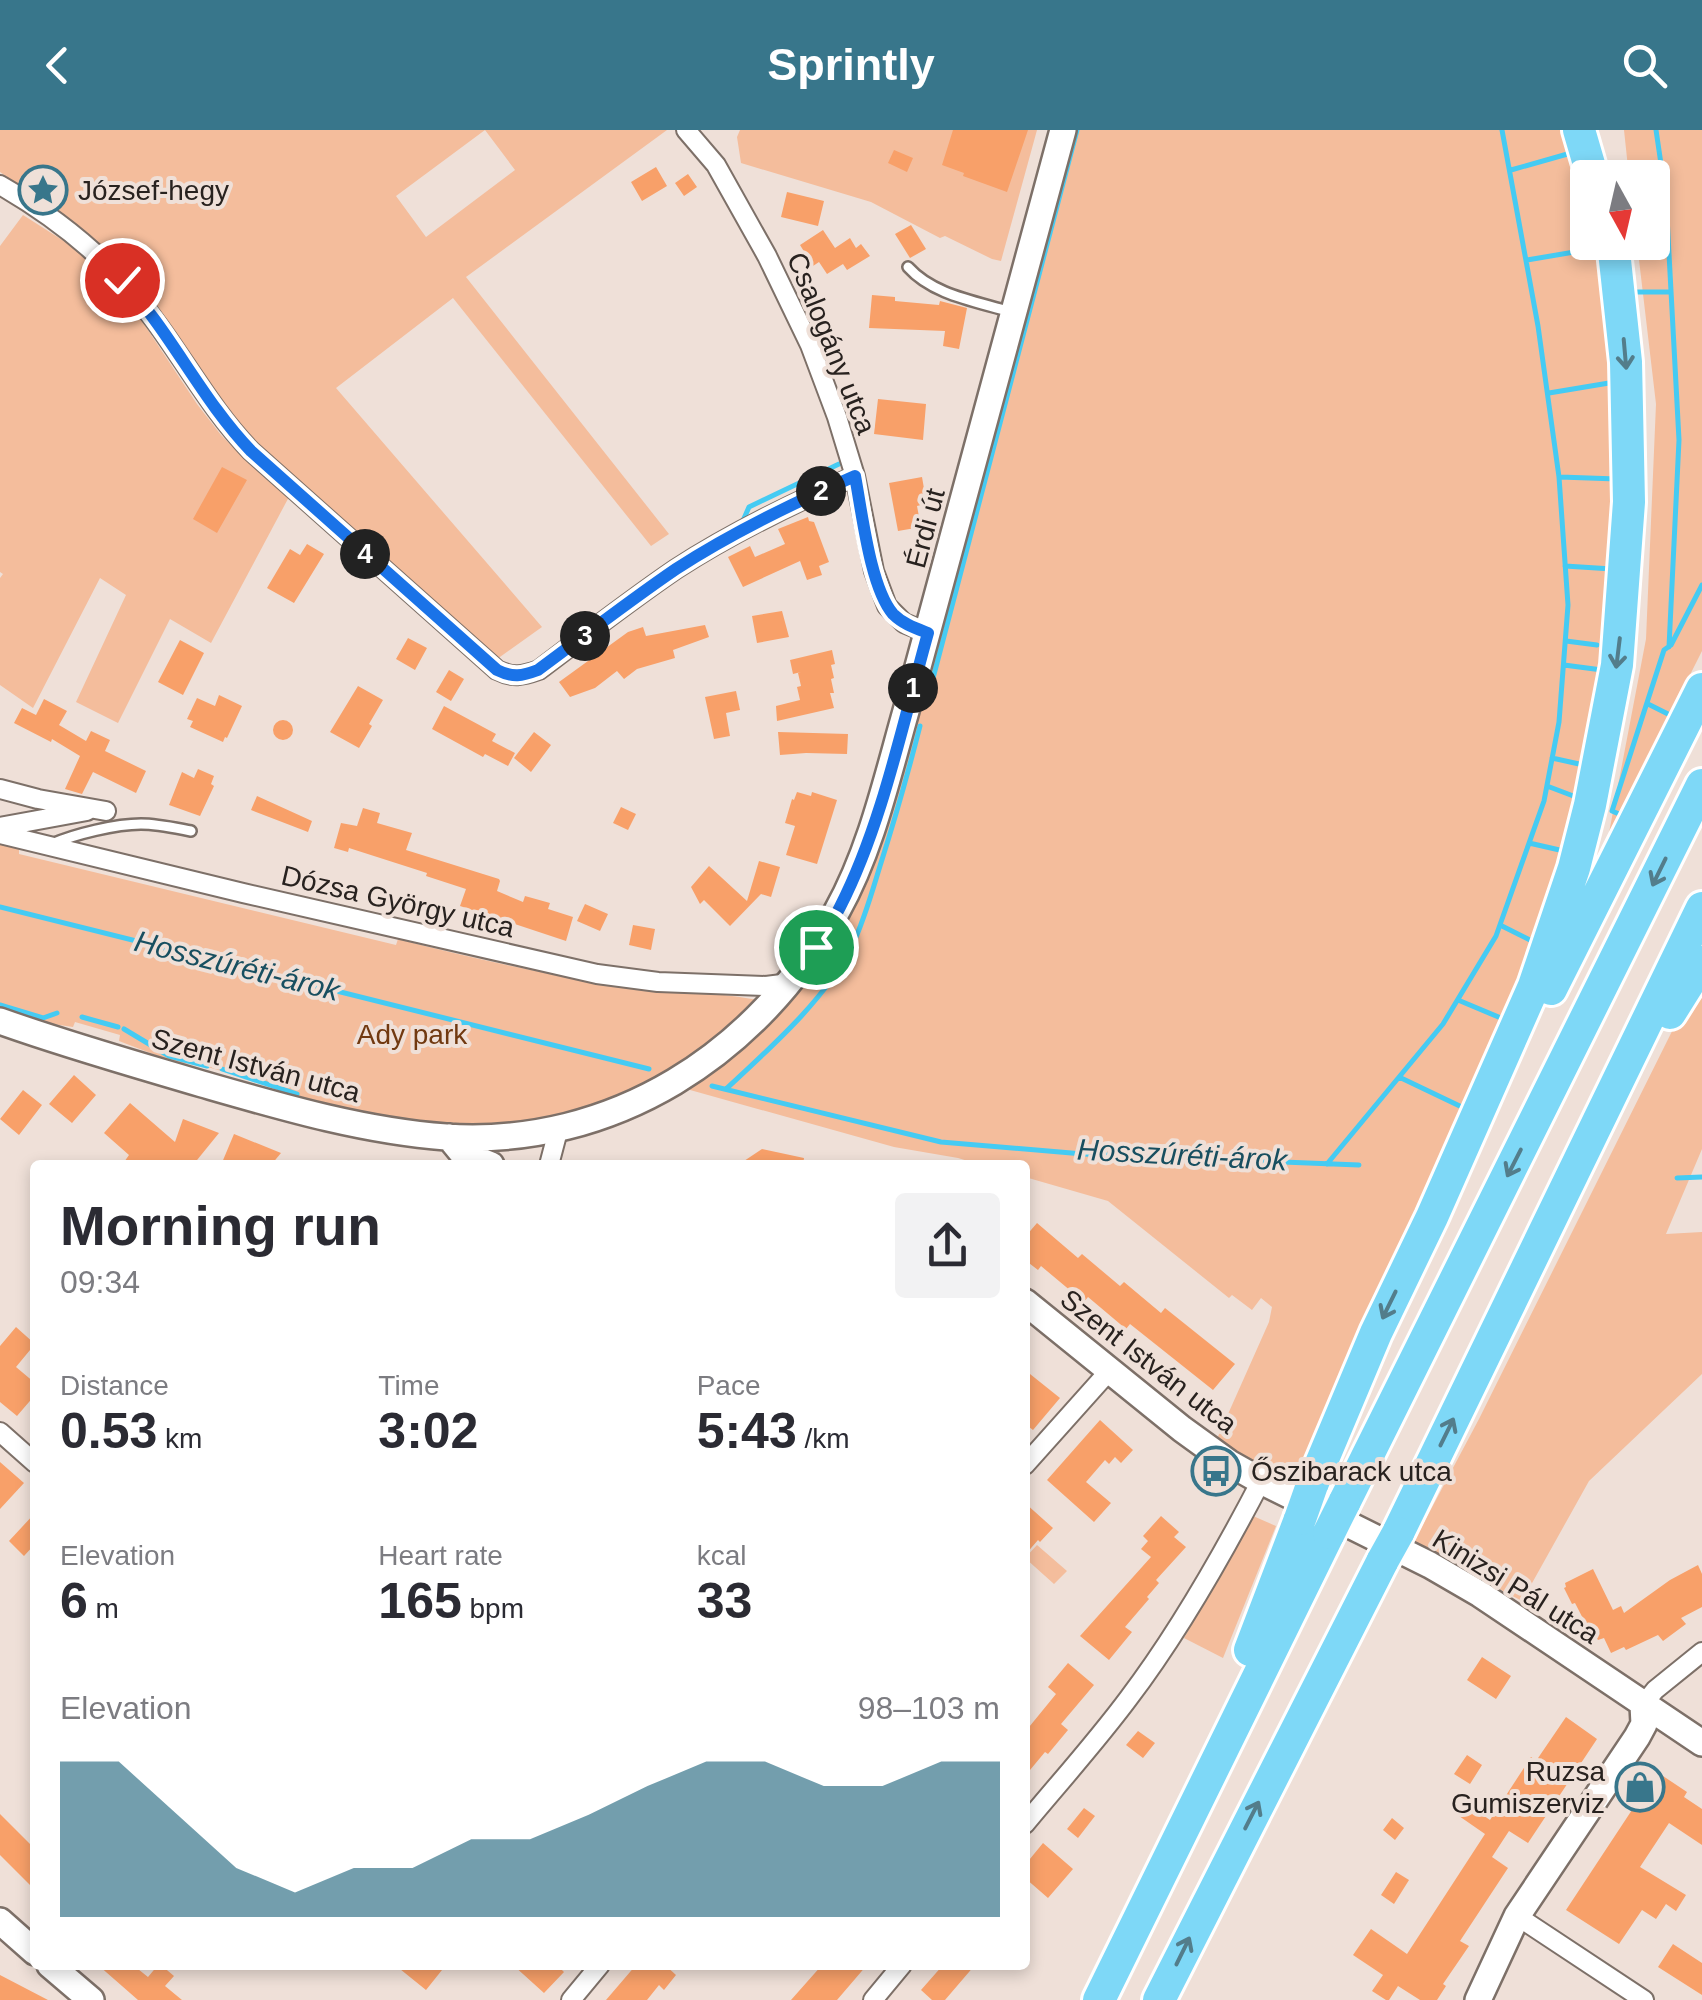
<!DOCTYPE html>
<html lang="en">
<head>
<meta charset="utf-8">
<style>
  body { margin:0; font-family:Helvetica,sans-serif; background:#f2f2f3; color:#2b2b33; height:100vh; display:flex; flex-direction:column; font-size:38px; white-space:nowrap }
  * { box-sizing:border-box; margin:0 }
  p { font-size:32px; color:#7c7c81 }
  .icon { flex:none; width:55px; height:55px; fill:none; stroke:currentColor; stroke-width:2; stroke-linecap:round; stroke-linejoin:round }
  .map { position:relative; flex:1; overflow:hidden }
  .sheet { position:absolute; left:30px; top:1030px; width:1000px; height:810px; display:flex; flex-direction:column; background:#fff; border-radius:10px; box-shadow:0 5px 15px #0003 }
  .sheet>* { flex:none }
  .needle { width:65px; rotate:172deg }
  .tools { position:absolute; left:1570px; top:30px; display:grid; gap:20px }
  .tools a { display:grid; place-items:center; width:100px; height:100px; border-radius:10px; background:#fff; box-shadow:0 5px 15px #0003; font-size:50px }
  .pin { position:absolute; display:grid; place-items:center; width:85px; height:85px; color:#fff; margin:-42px; border:5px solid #fff; border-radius:50%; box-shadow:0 2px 10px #0007 }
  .km { position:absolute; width:50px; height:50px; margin:-25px; border-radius:50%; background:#222; color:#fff; font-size:28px; line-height:50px; text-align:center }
  .round { display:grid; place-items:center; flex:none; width:105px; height:105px; border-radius:10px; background:#f2f2f3 }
  .overview { display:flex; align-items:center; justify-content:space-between; height:170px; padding:0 30px }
  h1 { font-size:55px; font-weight:700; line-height:75px }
  .metrics { display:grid; grid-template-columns:repeat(3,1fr); gap:15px; height:170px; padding:10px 30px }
  .metrics div { display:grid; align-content:center }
  .metrics b { font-size:50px; font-weight:700 }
  .metrics small { font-size:28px; font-weight:400 }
  .metrics p { font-size:28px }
  .chart { height:280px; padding:20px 30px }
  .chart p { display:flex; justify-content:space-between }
  .chart svg { width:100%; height:180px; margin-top:10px; fill:#38768b; opacity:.7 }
  header { display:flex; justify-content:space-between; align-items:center; height:130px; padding:0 30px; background:#38768b; color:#fff; font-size:45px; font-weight:700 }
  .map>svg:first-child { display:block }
  .green { fill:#f4bd9c; fill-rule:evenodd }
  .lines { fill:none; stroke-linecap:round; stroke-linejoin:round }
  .stream { stroke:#45cbf3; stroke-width:5 }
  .building { fill:#f8a069 }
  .lane-casing { stroke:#7d7068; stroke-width:14 }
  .street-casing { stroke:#7d7068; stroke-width:22 }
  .secondary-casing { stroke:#7d7068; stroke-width:30 }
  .highway-casing { stroke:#fff; stroke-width:38 }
  .lane { stroke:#fff; stroke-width:9 }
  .street { stroke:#fff; stroke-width:18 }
  .secondary { stroke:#fff; stroke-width:25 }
  .highway { stroke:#7ed8f7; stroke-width:32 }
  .highway-bridge-casing { stroke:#fff; stroke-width:38; stroke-linecap:butt }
  .highway-bridge { stroke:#7ed8f7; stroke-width:32 }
  .oneway { stroke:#537d8b }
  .route-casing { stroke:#fff; stroke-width:20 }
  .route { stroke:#1a73e8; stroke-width:12 }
  .labels { text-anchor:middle; stroke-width:8; stroke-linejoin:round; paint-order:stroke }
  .poi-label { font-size:28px; fill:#28221f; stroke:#efe0d8; text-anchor:start }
  .street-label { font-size:28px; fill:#28221f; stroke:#efe0d8 }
  .park-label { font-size:28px; fill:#713910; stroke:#efe0d8 }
  .water-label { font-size:30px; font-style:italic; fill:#184f60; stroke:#efe0d8 }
</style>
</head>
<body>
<header><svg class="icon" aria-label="back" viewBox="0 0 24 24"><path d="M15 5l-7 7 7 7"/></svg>Sprintly<svg class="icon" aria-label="search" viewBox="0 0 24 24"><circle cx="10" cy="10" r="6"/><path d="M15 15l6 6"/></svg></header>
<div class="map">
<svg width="1702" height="1870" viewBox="0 0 1702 1870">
  <rect width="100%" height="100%" fill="#efe0d8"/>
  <path class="green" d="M0,0H667L466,147L669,404L651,416L453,168L336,258L542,497L486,537L290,365L211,513L170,489L118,593L76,572L126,465L100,448L33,578L0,555V448L3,444L0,442V116L23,85L78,120L130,173L197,274L221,305L243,327L289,364L230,289L158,185L120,136L86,102L0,42ZM485,0L515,40L426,107L396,66Z
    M740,0H1037L1001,131L992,129L945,106L940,108L871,72L741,33L737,7Z
    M1070,0H1567L1588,56V112L1595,113C1604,180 1611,248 1613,316C1618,475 1590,651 1540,801C1533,823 1523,844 1514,865C1494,914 1473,962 1450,1010C1396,1125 1340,1238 1297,1357L1245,1330L1216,1311L1269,1192L1272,1177L1261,1168L1252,1180L1232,1165L1229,1168L1108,1071L1025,1047V1035H981L958,1028L894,1017L683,958C750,916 787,874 832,810Z
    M1624,0H1702V521L1608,708L1646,509L1656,274L1637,113L1652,112V48L1629,47Z
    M0,712L19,717V724L396,815L398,809C463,826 529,841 596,852C650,861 705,860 758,870L708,916L653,952L598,975L553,987L475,996H441L332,979L252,950L194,933L179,934L119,911L120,905L75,892L73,897L33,891L0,880Z
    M1702,841V1019L1666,1104L1702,1102V1244L1589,1351L1522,1471L1413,1413L1479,1289Z
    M1253,1386L1276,1396L1223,1528L1184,1508Z
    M1037,1415L1067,1441L1054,1454L1025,1428Z"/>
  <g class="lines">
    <path class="stream" d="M1656,0L1666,68L1679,310L1669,517
      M1511,40L1571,23
      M1652,69L1666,68
      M1527,130L1598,118
      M1634,162H1671
      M1549,263L1615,252
      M1560,347L1617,349
      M742,393L749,377L839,334
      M1565,436L1612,439
      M1566,511L1597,515
      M1564,535L1602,540
      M927,571L1077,0
      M1648,574L1668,584
      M1552,628L1588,636
      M1547,656L1576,667
      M1619,684L1612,681L1664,520L1671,515L1702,455
      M1529,713L1564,721
      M0,777L649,939
      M1500,795L1536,813
      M1458,870L1508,891
      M0,875L43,888L57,883
      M82,887L118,897
      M124,899L169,926L207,936
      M222,939L297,964
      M1399,947L1466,979
      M712,956L941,1012L1083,1024L1359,1035
      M726,959C769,919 826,869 852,816C864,791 872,762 880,736C895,689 908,643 920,596
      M1327,1034L1443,894L1496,806L1544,671L1559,592L1568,475L1559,347L1538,196L1502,0
      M1677,1048L1702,1047"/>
  </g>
  <path class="building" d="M953,0H1028L1007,62L963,46L964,43L942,35Z
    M894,20L913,28L907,42L888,33Z
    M656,37L667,56L642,71L631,52Z
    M688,44L697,57L684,66L675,53Z
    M787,62L824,71L818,96L781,87Z
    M911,95L926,119L910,128L895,104Z
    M823,100L835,118L850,108L856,118L861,114L870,126L847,140L843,134L827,144L819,132L813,136L800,115Z
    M872,165L895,167V171L939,175L940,171L967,178L959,219L943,216L945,201L869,198Z
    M878,269L926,274L923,310L874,304Z
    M222,337L247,350L217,403L193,389Z
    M922,347L926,370L920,371L921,375L917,376L921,397L898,401L889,353Z
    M808,387L809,391L814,392L829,432L819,436L822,445L807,450L800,431L743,457L728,427L750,416L755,427L785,414L778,399Z
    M307,414L324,424L294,473L267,458L290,419L300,425Z
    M782,481L789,507L757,513L752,486Z
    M705,495L709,507L673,520L675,528L637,539L624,549L617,541L595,558L570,567L559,552L628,502L643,497L646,506Z
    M408,508L427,518L415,540L396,529Z
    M180,510L204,523L183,565L158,552Z
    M832,520L835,534L831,535L834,548L831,549L834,563H830L834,578L777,591L776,576L800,570L797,557L801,556L798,543L801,542L793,544L790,530Z
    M449,540L464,549L451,571L436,562Z
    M358,556L383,570L369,594L372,596L359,618L330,602Z
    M736,561L740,580L726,583L730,606L714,609L705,567Z
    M219,565L242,576L227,608L225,607L223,612L190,597L193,591L187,589L197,568L215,576Z
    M44,569L67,581L59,595L86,611L91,601L110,610L105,621L146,641L136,663L93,642L82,664L65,659L80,626L52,609L51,612L14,593L22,578L36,585Z
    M444,576L496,604L492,611L515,623L508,636L485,624L483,627L432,599Z
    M273 600a10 10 0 1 1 20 0a10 10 0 1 1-20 0Z
    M534,602L551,615L531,642L514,628Z
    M778,602L848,604L847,624L806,623L780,625Z
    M198,639L214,646L211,654L214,656L200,686L169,675L182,642L194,648Z
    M797,662L811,666L812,662L837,670L817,734L786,725L795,696L785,693L792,669L794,670Z
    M257,666L312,691L308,702L251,680Z
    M621,677L636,684L628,700L613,693Z
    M363,678L380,683L377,693L412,703L406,720L499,749L500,751L497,761L523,772L525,766L550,773L548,779L573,787L566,811L460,776L466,759L426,746L427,743L349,718L348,722L334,718L341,693L357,696Z
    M759,731L780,737L771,767L761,764L730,796L704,770L700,774L691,757L709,736L747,771Z
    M585,774L608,784L600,801L577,791Z
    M633,795L655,799L651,820L629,815Z
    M74,945L96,965L72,993L49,974Z
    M23,960L42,975L19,1005L0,989Z
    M130,973L175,1012L183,989L219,1003L193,1035H122L129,1025L104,1003Z
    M234,1004L281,1023L271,1035H221Z
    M762,1019L804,1028L803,1035H738Z
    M1037,1093L1078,1128L1082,1124L1120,1156L1124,1152L1161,1183L1165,1178L1235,1234L1213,1260L1130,1194L1126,1199L1088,1167L1084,1172L1041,1136L1038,1140L1025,1130V1107Z
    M16,1197L35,1214L16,1237L35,1253V1265L17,1286L0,1272V1216Z
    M1025,1240L1060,1268L1033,1300L1025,1294Z
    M1100,1290L1133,1320L1121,1333L1115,1327L1109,1334L1105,1330L1086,1352L1111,1373L1094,1392L1047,1350Z
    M0,1332L24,1353L0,1379Z
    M1025,1373L1053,1398L1040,1412L1038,1410L1025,1425Z
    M35,1383V1414L24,1426L9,1411Z
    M1161,1386L1179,1402L1174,1407L1186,1417L1156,1450L1159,1453L1147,1467L1149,1469L1125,1497L1132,1502L1109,1530L1080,1506L1151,1427L1141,1419L1148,1411L1143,1406Z
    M1698,1435L1702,1444V1477L1681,1488L1686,1494L1663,1511L1658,1505L1626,1520L1624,1517L1611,1523L1604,1508L1598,1510L1596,1507L1593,1508L1575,1473L1572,1474L1564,1458L1566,1457L1565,1453L1593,1439L1613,1480L1621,1476L1624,1483L1670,1450Z
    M1482,1527L1511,1546L1496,1569L1467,1550Z
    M1068,1533L1094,1555L1061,1594L1068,1600L1048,1624L1045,1622L1025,1646V1602L1056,1564L1048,1557Z
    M1566,1587L1597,1609L1528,1713L1509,1701L1492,1727L1508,1738L1460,1811L1469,1816L1443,1854L1446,1856L1437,1870H1420L1398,1856L1389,1870H1386L1372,1861L1383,1845L1353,1825L1371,1799L1407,1824L1485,1704L1459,1686L1467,1674L1490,1690L1531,1627L1536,1631Z
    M1138,1601L1155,1613L1143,1628L1126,1615Z
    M1467,1625L1482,1635L1470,1654L1454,1644Z
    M1657,1642L1687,1662L1684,1667L1702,1679V1715L1669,1693L1640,1737L1686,1765L1676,1781L1666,1774L1656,1789L1642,1780L1619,1814L1566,1780Z
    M1084,1678L1095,1686L1078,1708L1067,1699Z
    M0,1684L35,1719V1760L0,1725Z
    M1392,1688L1404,1698L1395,1710L1383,1700Z
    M1043,1713L1073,1739L1048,1768L1025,1748V1735Z
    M1396,1742L1409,1750L1394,1774L1381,1765Z
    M1673,1814L1702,1833V1865L1658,1837Z
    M98,1835H133L148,1847L158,1835H161L174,1846L165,1856L182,1870H138Z
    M395,1835H446L426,1860Z
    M513,1835H557L564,1842L544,1863Z
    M636,1835H665L676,1845L664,1860L659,1855L647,1870H606Z
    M822,1835H867L837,1870H791Z
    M943,1835H975L945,1870H932L921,1860Z
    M0,1845L48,1870H0Z"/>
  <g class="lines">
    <g class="lane-casing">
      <path id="lane" d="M908,137C933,165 975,171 1011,182
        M52,714C75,704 116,694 141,694C158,694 175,698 191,701"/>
    </g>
    <g class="street-casing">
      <path id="street" d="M686,0L716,35L767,126L810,215L837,287L855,346L874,441L887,476L904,493L928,503
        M0,55C61,90 114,133 155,191C187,234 213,282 251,321L497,540C513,548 522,546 539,540C584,506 629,471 676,439C733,402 793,373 855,346
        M0,659L38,669L106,681
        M0,697L87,681
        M0,704L243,763L597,844L658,852L766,856L790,853
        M549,1035L559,997
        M0,1302L35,1333
        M1025,1335L1110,1240
        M1643,1575L1655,1560L1702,1522
        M1025,1694C1059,1653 1096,1612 1128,1569C1179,1502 1222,1426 1261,1351
        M1517,1786L1644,1870
        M571,1870L600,1835
        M873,1870L902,1835"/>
    </g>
    <g class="secondary-casing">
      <path id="secondary" d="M0,891C67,915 135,934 202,954C282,977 363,1001 446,1007C613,1018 758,924 837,781C871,720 887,648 906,581L1063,0
        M449,1007L463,1024L491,1035
        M1025,1172L1182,1299L1229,1333L1261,1351L1430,1435L1480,1464L1702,1613
        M0,1791L35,1822
        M50,1835L91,1870
        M1478,1870L1517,1786L1637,1607L1644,1594L1643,1575"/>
    </g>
    <g class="highway-casing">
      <path id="highway" d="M1579,0L1593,48
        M1551,859L1702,559
        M1670,883L1702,832
        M1312,1355L1376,1203L1432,1087L1534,856L1574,738L1590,675L1617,535L1629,372L1626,232L1613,112
        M1344,1373L1702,655
        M1398,1403L1702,778
        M1250,1520L1300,1389
        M1099,1870L1329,1403
        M1159,1870L1383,1430"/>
    </g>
    <use href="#lane" class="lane"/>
    <use href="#street" class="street"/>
    <use href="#secondary" class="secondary"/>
    <use href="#highway" class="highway"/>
    <g class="highway-bridge-casing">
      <path id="highway-bridge" d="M1300,1389L1312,1355
        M1329,1403L1344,1373
        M1383,1430L1398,1403"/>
    </g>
    <use href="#highway-bridge" class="highway-bridge"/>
  </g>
  <defs><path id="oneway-shaft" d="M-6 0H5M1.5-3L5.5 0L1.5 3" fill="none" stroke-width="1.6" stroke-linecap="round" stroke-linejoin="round" transform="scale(2.5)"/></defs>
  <g class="oneway">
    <use href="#oneway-shaft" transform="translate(1625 224) rotate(85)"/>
    <use href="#oneway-shaft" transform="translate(1618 523) rotate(97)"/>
    <use href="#oneway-shaft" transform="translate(1659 742) rotate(116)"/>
    <use href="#oneway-shaft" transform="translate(1514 1033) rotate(117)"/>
    <use href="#oneway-shaft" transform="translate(1389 1175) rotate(116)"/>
    <use href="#oneway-shaft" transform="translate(1447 1302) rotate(-64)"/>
    <use href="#oneway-shaft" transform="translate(1252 1685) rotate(-63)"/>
    <use href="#oneway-shaft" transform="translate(1183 1821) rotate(-64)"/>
  </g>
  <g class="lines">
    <g class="route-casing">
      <path id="route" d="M122,150C171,202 201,269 251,321L497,540C513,548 522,546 538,540C584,506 629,471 676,439C733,402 793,373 855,346C862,382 870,457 893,484C903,494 915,498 928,503C903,592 882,695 840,777C833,791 824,804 816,817"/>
    </g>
    <use href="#route" class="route"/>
  </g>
  <defs>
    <g id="sight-ring" transform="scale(2.5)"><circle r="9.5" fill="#efe0d8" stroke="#38768b" stroke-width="1.5"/><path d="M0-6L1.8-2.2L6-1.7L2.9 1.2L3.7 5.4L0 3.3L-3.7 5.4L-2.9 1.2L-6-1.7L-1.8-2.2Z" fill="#38768b"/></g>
    <g id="bus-ring" transform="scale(2.5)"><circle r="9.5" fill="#efe0d8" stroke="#38768b" stroke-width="1.5"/><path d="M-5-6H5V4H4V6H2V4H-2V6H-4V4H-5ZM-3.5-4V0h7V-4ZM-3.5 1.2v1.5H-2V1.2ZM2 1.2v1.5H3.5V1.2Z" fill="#38768b"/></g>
    <g id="shop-ring" transform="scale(2.5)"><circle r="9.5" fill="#efe0d8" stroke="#38768b" stroke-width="1.5"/><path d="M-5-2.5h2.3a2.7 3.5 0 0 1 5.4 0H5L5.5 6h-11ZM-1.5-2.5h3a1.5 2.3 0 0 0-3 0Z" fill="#38768b"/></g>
  </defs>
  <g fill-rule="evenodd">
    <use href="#sight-ring" x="43" y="60"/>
    <use href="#bus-ring" x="1216" y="1341"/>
    <use href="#shop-ring" x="1640" y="1657"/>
  </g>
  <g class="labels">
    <g class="poi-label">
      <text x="78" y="70">József-hegy</text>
      <text x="1251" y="1351">Őszibarack utca</text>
      <text x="1605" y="1651" text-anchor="end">Ruzsa<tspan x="1605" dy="32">Gumiszerviz</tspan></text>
    </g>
    <g class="street-label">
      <text transform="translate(832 213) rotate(68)" y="10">Csalogány utca</text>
      <text transform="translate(925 398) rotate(-75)" y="10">Érdi út</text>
      <text transform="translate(398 771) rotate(13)" y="10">Dózsa György utca</text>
      <text transform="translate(256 935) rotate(15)" y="10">Szent István utca</text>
      <text transform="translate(1149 1231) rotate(38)" y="10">Szent István utca</text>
      <text transform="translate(1516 1456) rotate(32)" y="10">Kinizsi Pál utca</text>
    </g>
    <g class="park-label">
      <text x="412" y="914">Ady park</text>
    </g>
    <g class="water-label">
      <text transform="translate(237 836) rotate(14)" y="10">Hosszúréti-árok</text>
      <text transform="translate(1182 1025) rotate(3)" y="10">Hosszúréti-árok</text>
    </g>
  </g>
</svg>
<div class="tools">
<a><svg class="needle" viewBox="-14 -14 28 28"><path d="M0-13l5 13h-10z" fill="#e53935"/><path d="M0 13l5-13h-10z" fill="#7c7c81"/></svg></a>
</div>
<div class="pin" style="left:816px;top:817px;background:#1e9e55"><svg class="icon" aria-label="arrive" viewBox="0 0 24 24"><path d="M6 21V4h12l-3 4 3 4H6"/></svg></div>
<div class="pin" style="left:122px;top:150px;background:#d93025"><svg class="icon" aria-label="check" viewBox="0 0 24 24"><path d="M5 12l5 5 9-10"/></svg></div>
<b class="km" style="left:913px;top:558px">1</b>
<b class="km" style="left:821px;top:361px">2</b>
<b class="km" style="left:585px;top:506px">3</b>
<b class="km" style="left:365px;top:424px">4</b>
<section class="sheet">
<div class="overview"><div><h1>Morning run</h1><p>09:34</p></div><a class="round"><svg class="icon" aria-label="share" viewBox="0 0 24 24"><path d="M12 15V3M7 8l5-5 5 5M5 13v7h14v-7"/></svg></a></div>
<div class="metrics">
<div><p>Distance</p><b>0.53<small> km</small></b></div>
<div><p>Time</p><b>3:02</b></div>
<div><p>Pace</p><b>5:43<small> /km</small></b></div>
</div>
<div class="metrics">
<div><p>Elevation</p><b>6<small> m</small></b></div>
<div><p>Heart rate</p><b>165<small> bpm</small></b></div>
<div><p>kcal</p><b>33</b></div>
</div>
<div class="chart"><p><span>Elevation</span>98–103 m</p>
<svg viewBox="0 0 160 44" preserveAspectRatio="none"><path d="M0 44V6L10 6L20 19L30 32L40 38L50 32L60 32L70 25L80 25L90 19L100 12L110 6L120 6L130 12L140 12L150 6L160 6V44z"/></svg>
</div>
</section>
</div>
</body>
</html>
